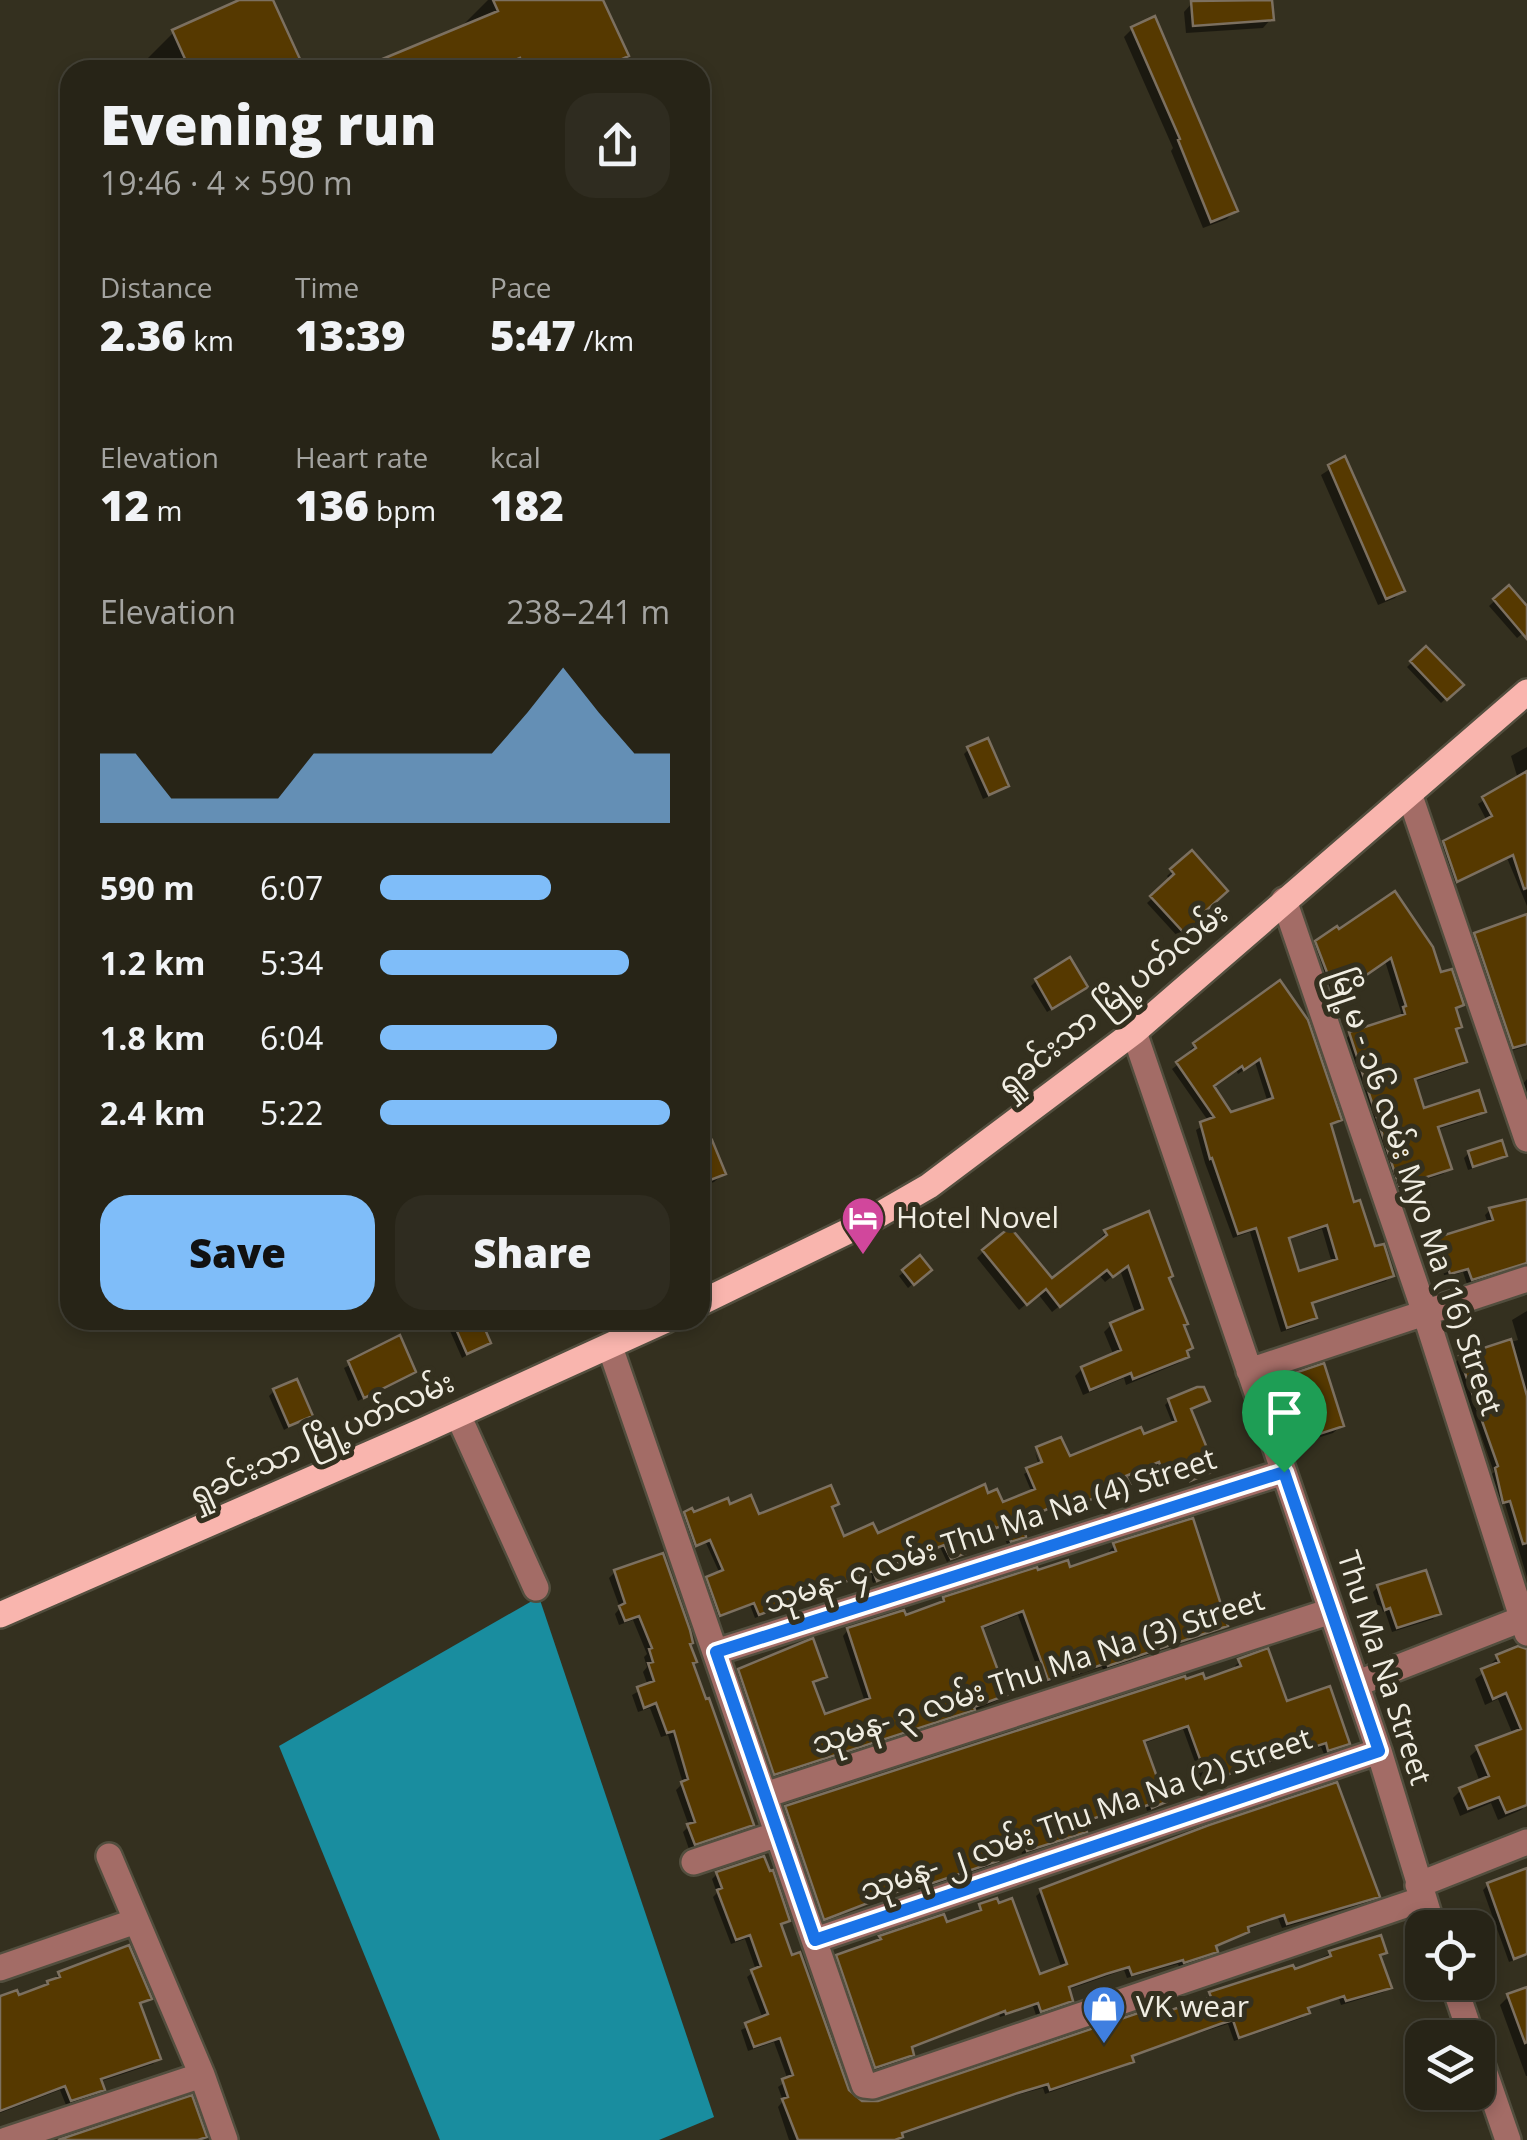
<!DOCTYPE html>
<html lang="en">
<head>
<meta charset="utf-8">
<style>
  body { margin:0; font-family:"Open Sans","Noto Sans Myanmar",sans-serif; background:#2f2c20; color:#f1f3f6; height:100vh; display:flex; flex-direction:column; font-size:38px; white-space:nowrap }
  * { box-sizing:border-box; margin:0 }
  p { font-size:32px; color:#a4a4a1 }
  .icon { flex:none; width:55px; height:55px; fill:none; stroke:currentColor; stroke-width:2; stroke-linecap:round; stroke-linejoin:round }
  .map { position:relative; flex:1; overflow:hidden }
  .side { position:absolute; left:60px; top:60px; width:650px; height:1270px; display:flex; flex-direction:column; background:#272417; border-radius:30px; box-shadow:0 5px 15px #0003,0 0 0 2px #434136 }
  .side>* { flex:none }
  .tools { position:absolute; left:1405px; top:1910px; display:grid; gap:20px }
  .tools a { display:grid; place-items:center; width:90px; height:90px; border-radius:20px; background:#272417; box-shadow:0 5px 15px #0003,0 0 0 2px #434136; font-size:50px }
  .pin { position:absolute; display:grid; place-items:center; width:85px; height:85px; color:#fff; margin:-102px -42px; border-radius:50% 50% 50% 0; rotate:-45deg; box-shadow:0 0 10px #0007 }
  .pin .icon { rotate:45deg }
  .round { display:grid; place-items:center; flex:none; width:105px; height:105px; border-radius:30px; background:#2f2c20 }
  .headline { display:flex; align-items:center; justify-content:space-between; height:170px; padding:0 40px }
  h1 { font-size:55px; font-weight:800; line-height:75px }
  .stats { display:grid; grid-template-columns:repeat(3,1fr); gap:15px; height:170px; padding:10px 40px }
  .stats div { display:grid; align-content:center }
  .stats b { font-size:42px; font-weight:800 }
  .stats small { font-size:28px; font-weight:400 }
  .stats p { font-size:28px }
  .chart { height:280px; padding:20px 40px }
  .chart p { display:flex; justify-content:space-between }
  .chart svg { width:100%; height:180px; margin-top:10px; fill:#7fbdf9; opacity:.7 }
  .button { display:flex; gap:20px; margin-top:auto; padding:20px 40px }
  .button a { flex:1; height:115px; border-radius:30px; background:#7fbdf9; color:#111; font-size:40px; font-weight:800; line-height:115px; text-align:center }
  .button a+a { background:#2f2c20; color:#f1f3f6 }
  ul { padding:0 40px; list-style:none; font-size:32px }
  li { display:grid; grid-template-columns:160px 120px 1fr; align-items:center; height:75px }
  li i { height:25px; border-radius:12px; background:#7fbdf9 }
  .map>svg:first-child { display:block }
  .water { fill:#198d9f }
  .shadow { fill:#0007; fill-rule:evenodd }
  .building { fill:#563900; stroke:#7c7060; stroke-width:2.5; fill-rule:evenodd }
  .lines { fill:none; stroke-linecap:round; stroke-linejoin:round }
  .minor-casing { stroke:#524e3e; stroke-width:30 }
  .major-casing { stroke:#524e3e; stroke-width:30 }
  .minor { stroke:#a36c66; stroke-width:25 }
  .major { stroke:#f9b5ae; stroke-width:25 }
  .route-casing { stroke:#fff; stroke-width:20 }
  .route { stroke:#1a73e8; stroke-width:12 }
  .labels { text-anchor:middle; stroke-width:10; stroke-linejoin:round; paint-order:stroke }
  .street-label { font-size:30px; fill:#f0ede2; stroke:#34301f }
  .poi-label { font-size:30px; fill:#f0ede2; stroke:#34301f; text-anchor:start }
</style>
</head>
<body>
<div class="map">
<svg width="1527" height="2140" viewBox="0 0 1527 2140">
  <rect width="100%" height="100%" fill="#34301f"/>
  <path class="water" d="M539,1597L714,2117L659,2140H440L279,1746Z"/>
  <path class="shadow" d="M245,0H270L302,70H136L173,33Z
    M488,0H600L626,56L611,70H362L458,30Z
    M1240,0H1270L1271,19L1263,28L1186,33L1184,12L1192,3Z
    M1132,29L1235,210L1227,219L1203,228L1171,151L1173,148L1124,37Z
    M1344,460L1402,590L1395,598L1378,605L1321,475Z
    M1509,588L1527,610V630L1517,638L1489,606Z
    M1426,649L1460,685L1441,703L1407,667Z
    M1527,747V906L1507,858L1451,886L1438,849L1487,821L1478,804L1518,779L1511,756Z
    M969,749L1006,786L1001,791L983,799L964,754Z
    M1192,853L1199,919L1179,938L1147,903L1171,881L1167,876Z
    M1527,916V1046L1508,1052L1470,940L1475,935Z
    M1336,929L1440,975L1461,1005L1456,1010L1454,1031L1464,1062L1458,1067L1413,1082L1423,1111H1483L1477,1117L1436,1130L1449,1169L1443,1174L1393,1190L1344,1040L1350,1035L1400,1018L1401,1012L1385,961L1330,999L1311,949Z
    M1036,981L1080,992L1047,1012L1031,986Z
    M1279,983L1339,1120L1329,1126L1352,1206L1374,1250L1391,1275L1386,1281L1310,1305L1314,1318L1309,1323L1281,1332L1250,1232L1233,1238L1205,1163L1196,1130L1209,1122L1172,1069L1192,1054L1190,1050L1195,1045ZM1255,1062L1268,1103L1230,1115L1211,1087L1236,1070L1238,1074ZM1322,1229L1332,1263L1298,1274L1287,1240Z
    M1527,1079V1105L1521,1086Z
    M700,1147L723,1174L714,1182L700,1187Z
    M1469,1153L1504,1155L1499,1160L1468,1170L1464,1158Z
    M1527,1209V1264L1467,1284L1463,1272L1445,1278L1434,1244L1439,1239L1488,1224L1485,1215L1490,1210Z
    M1106,1232L1167,1279L1186,1356L1179,1363L1126,1385L1124,1378L1083,1395L1075,1376L1082,1369L1114,1356L1104,1332L1111,1325L1136,1315L1120,1270L1105,1282L1099,1275L1052,1312L1038,1294L1019,1310L977,1258L984,1251L1052,1282L1101,1243L1099,1239Z
    M929,1270L908,1288L899,1276L904,1272Z
    M1527,1311V1577L1505,1504L1498,1506L1491,1475L1494,1472L1455,1363L1460,1358L1518,1340L1512,1320Z
    M451,1320H478L488,1343L462,1358L447,1324Z
    M371,1354L413,1371L358,1401L344,1368Z
    M1285,1379L1342,1425L1333,1433L1295,1445L1276,1387Z
    M274,1391L310,1415L284,1430L269,1396Z
    M1169,1401H1207L1189,1410L1213,1469L1209,1473L1186,1483L1178,1465L1158,1473L1155,1464L1124,1477L1127,1483L1123,1487L1068,1510L1065,1502L1029,1517L1033,1528L1019,1540L1007,1544L1000,1527L992,1530L990,1528L958,1541L963,1553L947,1562L940,1547L896,1564L898,1571L895,1575L873,1583L869,1573L755,1618L750,1605L716,1618L704,1583L720,1574L706,1543L692,1548L681,1518L685,1514L729,1507L758,1517L836,1504L832,1507L842,1539L876,1537L987,1496L1001,1506L1032,1493L1024,1474L1039,1466L1035,1452L1045,1475L1068,1459L1143,1437L1173,1425L1165,1405Z
    M1114,1546L1225,1625L1220,1630L1103,1670L1102,1667L1072,1677L1071,1674L1043,1684L1018,1615L980,1630L1004,1695L998,1700L967,1714L769,1779L734,1677L740,1671L824,1677L812,1685L823,1717L865,1702L843,1636L848,1630L904,1618L937,1606L944,1599L1069,1571L1111,1556L1109,1551Z
    M615,1572L691,1664L751,1824L745,1830L689,1849L683,1832L689,1826L676,1790L683,1783L668,1735L661,1737L650,1708L638,1712L632,1695L648,1686L643,1672L647,1667L644,1657L647,1654L633,1620L619,1625L615,1614L620,1608L609,1578Z
    M1378,1587L1438,1614L1433,1619L1392,1632L1385,1611L1380,1613L1373,1592Z
    M1527,1654V1804L1521,1810L1498,1820L1491,1803L1460,1816L1453,1798L1461,1790L1480,1782L1470,1756L1478,1749L1513,1735L1498,1699L1485,1705L1475,1679L1491,1668L1490,1665L1498,1657Z
    M1240,1661L1286,1704L1347,1743L1324,1754L1321,1747L1203,1784L1183,1729L1142,1744L1164,1802L1159,1807L1147,1811L1146,1807L1116,1818L1114,1813L1081,1825L1084,1831L1079,1836L1022,1854L1019,1846L993,1855L995,1861L990,1866L919,1890L917,1885L819,1923L781,1813L786,1808L1203,1682L1236,1670L1235,1666Z
    M1527,1870V1955L1509,1962L1483,1890L1488,1885Z
    M717,1874L787,1920L779,1927L846,2092L861,2104H879L1154,2019L1206,1999L1211,1994L1293,1972L1331,1953H1384L1379,1958L1389,1987L1384,1992L1341,2005L1339,1999L1306,2010L1302,2018L1234,2041L1228,2024L1157,2046L1130,2058L1126,2066L1045,2094L1043,2088L1010,2097L901,2135L897,2140H789L778,2107L783,2101L778,2087L788,2080L774,2042L748,2051L741,2030L763,2019L747,1977L756,1970L745,1939L731,1944L713,1897L717,1893L712,1879Z
    M1042,1891L1377,1896L1372,1901L1282,1928L1278,1918L1246,1930L1241,1936L1214,1948L1209,1956L1179,1967L1178,1964L1127,1978L1124,1970L1067,1990L1070,2000L1065,2005L1036,2015L1033,2006L1000,2017L999,2014L910,2049L912,2054L906,2059L870,2072L832,1962L838,1957L874,1944L881,1938L946,1926L976,1915L978,1909L983,1923L1038,1977L1062,1969L1036,1896Z
    M60,1974L149,1998L138,2005L158,2059L153,2064L99,2082L102,2090L97,2094L66,2105L60,2090L0,2113V1998H17L43,1989Z
    M1527,1989V2076H1526L1500,2005L1509,1996Z"/>
  <path class="building" d="M239,0H273L305,70H190L172,30Z
    M493,0H603L629,56L598,70H525L520,58L492,70H356L498,11Z
    M1272,0L1274,20L1193,26L1191,1Z
    M1155,16L1238,211L1211,222L1178,140L1180,139L1131,27Z
    M1345,456L1405,591L1386,599L1328,465Z
    M1509,585L1527,606V639L1493,599Z
    M1426,646L1464,685L1447,700L1410,661Z
    M988,738L1009,786L989,795L967,747Z
    M1527,771V888L1524,889L1513,855L1457,882L1443,841L1492,816L1482,797Z
    M1192,850L1228,891L1200,916L1203,919L1185,934L1150,896L1174,874L1170,869Z
    M1395,891L1433,947L1441,972L1452,969L1464,1005L1456,1008L1462,1027L1456,1029L1467,1062L1415,1079L1424,1108L1479,1090L1486,1112L1438,1127L1452,1169L1399,1186L1349,1032L1405,1014L1403,1007L1406,1006L1391,958L1336,996L1315,941L1337,926L1339,929Z
    M1527,914V1044L1513,1048L1474,933Z
    M1070,957L1088,987L1052,1009L1035,979Z
    M1280,980L1308,1020L1342,1120L1331,1124L1354,1202L1360,1200L1375,1246L1384,1244L1394,1276L1312,1303L1317,1318L1287,1328L1256,1228L1238,1234L1212,1158L1210,1159L1200,1122L1214,1117L1176,1062L1196,1048L1193,1043ZM1260,1059L1273,1098L1231,1112L1214,1086L1242,1066L1244,1070ZM1327,1225L1337,1259L1299,1271L1289,1238Z
    M712,1140L726,1174L700,1184V1145Z
    M1502,1140L1507,1156L1473,1167L1468,1151Z
    M1527,1199V1263L1472,1280L1468,1269L1450,1274L1438,1237L1493,1220L1489,1208Z
    M1149,1211L1173,1276L1169,1278L1188,1324L1184,1325L1193,1348L1187,1351L1189,1357L1133,1379L1131,1373L1090,1390L1081,1367L1121,1350L1110,1323L1143,1309L1128,1266L1113,1277L1107,1270L1060,1307L1046,1289L1027,1305L982,1250L1010,1227L1052,1278L1107,1235L1104,1230Z
    M920,1255L932,1270L914,1285L902,1270Z
    M452,1320H481L491,1343L467,1354Z
    M400,1335L416,1372L364,1398L348,1361Z
    M1511,1339L1527,1396V1543L1523,1544L1510,1501L1503,1503L1495,1468L1498,1466L1459,1356Z
    M1324,1363L1344,1426L1304,1439L1283,1377Z
    M297,1379L313,1416L289,1426L273,1389Z
    M1197,1387H1204L1210,1401L1191,1409L1216,1470L1190,1481L1182,1463L1162,1471L1159,1462L1126,1476L1130,1484L1072,1507L1069,1500L1031,1516L1036,1528L1025,1533L1026,1537L1011,1542L1004,1525L996,1528L994,1526L960,1539L966,1553L951,1559L944,1545L898,1563L901,1571L877,1581L873,1571L759,1615L754,1603L720,1616L706,1577L723,1570L710,1540L696,1546L684,1512L692,1508L694,1512L728,1498L730,1504L751,1495L759,1514L831,1485L839,1504L832,1507L844,1536L873,1523L878,1533L985,1484L988,1493L997,1489L1003,1502L1035,1489L1026,1468L1042,1462L1036,1447L1061,1437L1070,1456L1141,1427L1144,1434L1176,1421L1168,1399Z
    M1193,1518L1228,1626L1108,1666L1107,1663L1077,1673L1076,1670L1048,1680L1023,1611L982,1627L1007,1695L974,1707L975,1710L774,1775L738,1669L813,1638L827,1677L813,1682L825,1714L870,1698L847,1628L904,1610L906,1615L944,1601L943,1597L1037,1567L1038,1570L1068,1560L1070,1567L1116,1551L1113,1543Z
    M663,1553L690,1630L693,1643L690,1644L697,1662L693,1663L706,1699L709,1698L754,1825L695,1845L687,1824L695,1822L681,1782L688,1779L674,1731L667,1733L656,1703L644,1708L637,1687L654,1681L648,1663L653,1662L649,1649L652,1648L639,1616L625,1621L619,1606L625,1603L614,1570Z
    M1426,1570L1441,1614L1397,1628L1390,1608L1385,1610L1377,1585Z
    M1518,1646L1527,1649V1805L1506,1813L1499,1797L1468,1809L1459,1788L1489,1776L1476,1746L1521,1729L1506,1693L1493,1699L1481,1669L1499,1662L1496,1655Z
    M1268,1648L1287,1701L1330,1686L1350,1744L1328,1751L1326,1743L1208,1781L1188,1726L1144,1741L1166,1802L1152,1808L1151,1804L1120,1815L1119,1810L1083,1822L1087,1832L1027,1851L1024,1842L995,1852L998,1861L924,1886L922,1882L824,1920L785,1806L1185,1676L1186,1679L1203,1673L1205,1679L1241,1666L1238,1659Z
    M1337,1782L1380,1897L1287,1924L1284,1915L1248,1927L1249,1932L1216,1946L1218,1952L1184,1963L1183,1960L1132,1975L1129,1967L1106,1974L1069,1987L1073,2001L1041,2012L1038,2003L1006,2014L1005,2011L912,2047L914,2055L875,2068L836,1955L881,1939L879,1936L944,1914L947,1922L981,1910L979,1904L997,1898L999,1903L1012,1898L1040,1974L1067,1964L1040,1889L1209,1825Z
    M764,1856L770,1871L773,1870L790,1921L781,1924L792,1955L800,1952L849,2090L862,2101H878L1153,2008L1156,2015L1211,1997L1209,1992L1293,1965L1295,1969L1331,1956L1329,1951L1381,1935L1387,1953L1380,1955L1392,1988L1346,2001L1344,1996L1308,2008L1310,2013L1239,2038L1233,2020L1220,2024L1132,2056L1134,2062L1050,2090L1048,2084L1018,2093L902,2133L903,2137L895,2140H798L782,2099L788,2097L782,2079L793,2075L780,2038L754,2047L745,2023L768,2014L751,1970L761,1966L750,1935L736,1940L717,1890L722,1888L716,1872Z
    M1527,1868V1954L1514,1959L1487,1883Z
    M129,1945L152,1999L140,2003L161,2059L101,2079L105,2090L71,2101L65,2086L0,2111V1996L17,1990L19,1995L48,1984L47,1981L60,1977L58,1972Z
    M1527,1987V2042L1525,2043L1507,1994Z
    M192,2095L207,2137L198,2140H58Z"/>
  <g class="lines">
    <g class="minor-casing">
      <path id="minor" d="M1410,796L1527,1139
        M1284,900L1425,1313L1527,1633
        M1134,1032L1379,1751L1433,1928
        M610,1347L864,2085L873,2086L1423,1899
        M1249,1371L1527,1279
        M458,1415L536,1588
        M716,1652L1284,1472
        M1356,1684L1527,1617
        M765,1795L1331,1611
        M109,1856L202,2075L225,2140
        M694,1862L778,1834
        M1418,1885L1527,1842
        M815,1940L1379,1751
        M0,1968L136,1921
        M1453,1982L1472,2038
        M1478,2053L1508,2140
        M6,2140L202,2075"/>
    </g>
    <g class="major-casing">
      <path id="major" d="M700,1303L863,1224L929,1186L1134,1032L1527,692
        M0,1615L422,1431L666,1320"/>
    </g>
    <use href="#minor" class="minor"/>
    <use href="#major" class="major"/>
  </g>
  <g class="lines">
    <g class="route-casing">
      <path id="route" d="M1284,1472L1379,1751L815,1940L716,1652Z"/>
    </g>
    <use href="#route" class="route"/>
  </g>
  <defs>
    <g id="hotel-pin" transform="scale(2.25)"><path d="M0 17L-7.5 6A9.5 9.5 0 1 1 7.5 6Z" fill="#d1479c" stroke="#34301f"/><path d="M-6-4.5h1.5V1H6V5H4.5V3h-9V5H-6ZM-4 0a1.8 1.8 0 1 1 3.6 0ZM.5 0V-2.5h3Q6-2.5 6 0Z" fill="#fff"/></g>
    <g id="shop-pin" transform="scale(2.25)"><path d="M0 17L-7.5 6A9.5 9.5 0 1 1 7.5 6Z" fill="#3f7fe0" stroke="#34301f"/><path d="M-5-2.5h2.3a2.7 3.5 0 0 1 5.4 0H5L5.5 6h-11ZM-1.5-2.5h3a1.5 2.3 0 0 0-3 0Z" fill="#fff"/></g>
  </defs>
  <g fill-rule="evenodd">
    <use href="#hotel-pin" x="863" y="1218"/>
    <use href="#shop-pin" x="1104" y="2007"/>
  </g>
  <g class="labels">
    <g class="street-label">
      <text transform="translate(1112 1000) rotate(-39)" y="10">ရှုခင်းသာ မြို့ပတ်လမ်း</text>
      <text transform="translate(1416 1192) rotate(71)" y="10">မြို့မ - ၁၆ လမ်း Myo Ma (16) Street</text>
      <text transform="translate(321 1439) rotate(-24)" y="10">ရှုခင်းသာ မြို့ပတ်လမ်း</text>
      <text transform="translate(990 1531) rotate(-18)" y="10">သုမန- ၄ လမ်း Thu Ma Na (4) Street</text>
      <text transform="translate(1384 1668) rotate(72)" y="10">Thu Ma Na Street</text>
      <text transform="translate(1038 1672) rotate(-18)" y="10">သုမန- ၃ လမ်း Thu Ma Na (3) Street</text>
      <text transform="translate(1086 1815) rotate(-19)" y="10">သုမန- ၂ လမ်း Thu Ma Na (2) Street</text>
    </g>
    <g class="poi-label">
      <text x="896" y="1228">Hotel Novel</text>
      <text x="1136" y="2017">VK wear</text>
    </g>
  </g>
</svg>
<div class="tools">
<a><svg class="icon" aria-label="locate" viewBox="0 0 24 24"><circle cx="12" cy="12" r="6"/><path d="M12 2v4M12 18v4M2 12h4M18 12h4"/></svg></a>
<a><svg class="icon" aria-label="layers" viewBox="0 0 24 24"><path d="M12 4l9 5-9 5-9-5zM3 14l9 5 9-5"/></svg></a>
</div>
<div class="pin" style="left:1284px;top:1472px;background:#1e9e55"><svg class="icon" aria-label="arrive" viewBox="0 0 24 24"><path d="M6 21V4h12l-3 4 3 4H6"/></svg></div>
<section class="side">
<div class="headline"><div><h1>Evening run</h1><p>19:46 · 4 × 590 m</p></div><a class="round"><svg class="icon" aria-label="share" viewBox="0 0 24 24"><path d="M12 15V3M7 8l5-5 5 5M5 13v7h14v-7"/></svg></a></div>
<div class="stats">
<div><p>Distance</p><b>2.36<small> km</small></b></div>
<div><p>Time</p><b>13:39</b></div>
<div><p>Pace</p><b>5:47<small> /km</small></b></div>
</div>
<div class="stats">
<div><p>Elevation</p><b>12<small> m</small></b></div>
<div><p>Heart rate</p><b>136<small> bpm</small></b></div>
<div><p>kcal</p><b>182</b></div>
</div>
<div class="chart"><p><span>Elevation</span>238–241 m</p>
<svg viewBox="0 0 160 44" preserveAspectRatio="none"><path d="M0 44V27L10 27L20 38L30 38L40 38L50 38L60 27L70 27L80 27L90 27L100 27L110 27L120 17L130 6L140 17L150 27L160 27V44z"/></svg>
</div>
<ul>
<li><b>590 m</b>6:07<i style="width:59%"></i></li>
<li><b>1.2 km</b>5:34<i style="width:86%"></i></li>
<li><b>1.8 km</b>6:04<i style="width:61%"></i></li>
<li><b>2.4 km</b>5:22<i style="width:100%"></i></li>
</ul>
<div class="button"><a>Save</a><a>Share</a></div>
</section>
</div>
</body>
</html>
